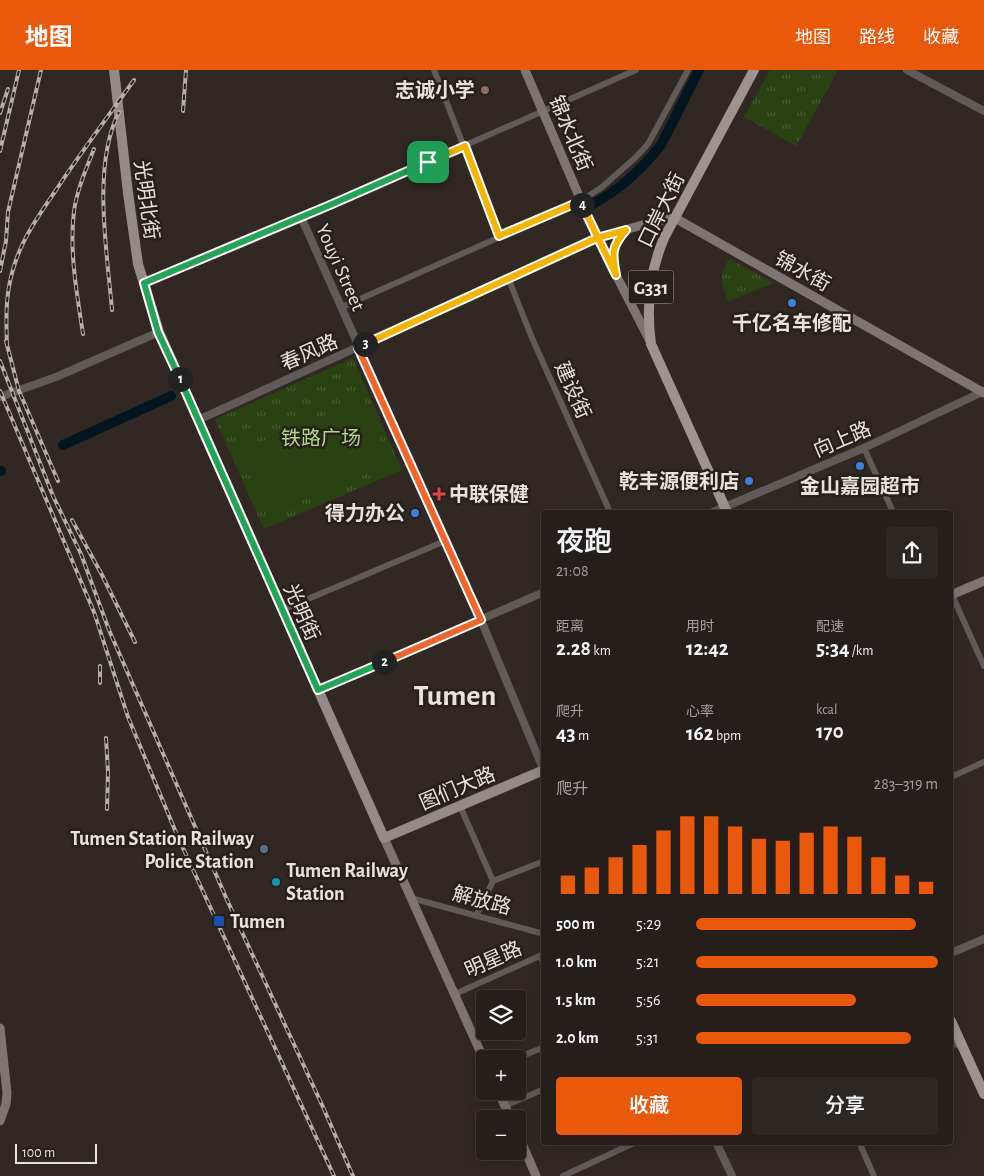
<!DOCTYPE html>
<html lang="zh">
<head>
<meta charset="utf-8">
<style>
  body { margin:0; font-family:"Alegreya Sans","Noto Sans SC",sans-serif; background:#2d2723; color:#f1f3f6; height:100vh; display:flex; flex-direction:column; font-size:19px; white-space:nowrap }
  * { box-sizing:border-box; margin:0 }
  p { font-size:16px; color:#a3a2a2 }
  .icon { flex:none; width:28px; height:28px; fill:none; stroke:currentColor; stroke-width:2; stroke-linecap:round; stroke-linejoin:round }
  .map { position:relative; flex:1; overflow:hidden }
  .side { position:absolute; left:541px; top:440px; width:412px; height:635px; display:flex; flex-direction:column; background:#251e1a; border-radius:5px; box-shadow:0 2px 12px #0003,0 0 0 1px #423c39 }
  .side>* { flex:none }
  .tools { position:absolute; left:476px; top:920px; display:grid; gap:10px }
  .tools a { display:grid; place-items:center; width:50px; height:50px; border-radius:5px; background:#251e1a; box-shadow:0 2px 12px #0003,0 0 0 1px #423c39; font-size:25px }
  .scale { position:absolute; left:15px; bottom:12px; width:82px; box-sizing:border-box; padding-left:5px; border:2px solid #e8e2de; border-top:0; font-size:14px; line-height:18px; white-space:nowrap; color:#e8e2de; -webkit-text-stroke:4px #271f1a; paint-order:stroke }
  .pin { position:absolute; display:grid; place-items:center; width:42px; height:42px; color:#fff; margin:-21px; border-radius:10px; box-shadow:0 2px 8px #0006 }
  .km { position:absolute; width:25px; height:25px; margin:-12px; border-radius:50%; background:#222; color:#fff; font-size:14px; line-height:25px; text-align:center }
  .round { display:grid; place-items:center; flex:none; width:52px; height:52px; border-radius:5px; background:#2d2723 }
  .overview { display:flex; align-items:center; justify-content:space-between; height:85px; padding:0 15px }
  h1 { font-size:28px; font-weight:600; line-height:38px }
  .metrics { display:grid; grid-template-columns:repeat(3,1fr); gap:8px; height:85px; padding:5px 15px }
  .metrics div { display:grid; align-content:center }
  .metrics b { font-size:21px; font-weight:600 }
  .metrics small { font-size:14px; font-weight:400 }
  .metrics p { font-size:14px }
  .chart { height:140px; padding:10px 15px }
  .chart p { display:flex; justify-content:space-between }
  .chart svg { width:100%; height:90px; margin-top:5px; stroke:#ea580c; stroke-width:6 }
  .button { display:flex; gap:10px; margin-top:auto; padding:10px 15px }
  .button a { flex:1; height:58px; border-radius:5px; background:#ea580c; color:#fff; font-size:20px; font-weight:600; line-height:58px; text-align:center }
  .button a+a { background:#2d2723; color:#f1f3f6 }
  ul { padding:0 15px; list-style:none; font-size:16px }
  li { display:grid; grid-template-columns:80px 60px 1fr; align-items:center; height:38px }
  li i { height:12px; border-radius:6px; background:#ea580c }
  header { display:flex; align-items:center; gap:30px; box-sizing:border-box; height:70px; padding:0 25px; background:#ea580c; color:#fff }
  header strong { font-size:24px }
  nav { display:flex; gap:28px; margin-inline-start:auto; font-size:18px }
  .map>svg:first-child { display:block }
  .park { fill:url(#park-tufts) }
  .pitch { fill:#2a4111 }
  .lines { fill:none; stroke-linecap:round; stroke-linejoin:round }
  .river { stroke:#03151e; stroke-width:10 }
  .minor { stroke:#605b59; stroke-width:6 }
  .tertiary { stroke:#605b59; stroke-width:8 }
  .secondary { stroke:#7e7572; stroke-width:9 }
  .primary { stroke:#948a86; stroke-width:10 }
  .trunk { stroke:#9e938f; stroke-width:10 }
  .rail-casing { stroke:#b5aeaa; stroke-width:4 }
  .rail { stroke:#271f1a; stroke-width:2; stroke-dasharray:5.5; stroke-linecap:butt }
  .split-1-casing { stroke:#fff; stroke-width:10 }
  .split-2-casing { stroke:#fff; stroke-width:10 }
  .split-3-casing { stroke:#fff; stroke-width:10 }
  .split-4-casing { stroke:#fff; stroke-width:10 }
  .split-5-casing { stroke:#fff; stroke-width:10 }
  .split-1 { stroke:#22a559; stroke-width:6 }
  .split-2 { stroke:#22a559; stroke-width:6 }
  .split-3 { stroke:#f0652b; stroke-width:6 }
  .split-4 { stroke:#f5b400; stroke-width:6 }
  .split-5 { stroke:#f5b400; stroke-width:6 }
  .education-dot { fill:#8d6e63; stroke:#271f1a; stroke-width:2 }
  .shop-dot { fill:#3f7fe0; stroke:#271f1a; stroke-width:2 }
  .health-dot { fill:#e0444e; stroke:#271f1a; stroke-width:2 }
  .service-dot { fill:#5c6f8a; stroke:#271f1a; stroke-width:2 }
  .culture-dot { fill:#0f9aa8; stroke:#271f1a; stroke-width:2 }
  .transit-dot { fill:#1a4fb4; stroke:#271f1a; stroke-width:2 }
  .labels { text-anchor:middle; stroke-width:5; stroke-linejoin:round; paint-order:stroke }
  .shield { fill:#271f1a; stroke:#aea8a3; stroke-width:1 }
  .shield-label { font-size:19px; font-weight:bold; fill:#e8e2de }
  .poi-label { font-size:20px; font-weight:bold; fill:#e8e2de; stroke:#271f1a; text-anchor:end }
  .street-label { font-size:20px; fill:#e8e2de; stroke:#271f1a }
  .park-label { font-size:20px; fill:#aed78c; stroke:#271f1a }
  .town-label { font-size:30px; font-weight:bold; fill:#e8e2de; stroke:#271f1a }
</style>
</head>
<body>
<header>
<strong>地图</strong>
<nav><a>地图</a><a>路线</a><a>收藏</a></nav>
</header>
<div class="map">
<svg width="984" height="1106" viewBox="0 0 984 1106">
  <defs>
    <pattern id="park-tufts" width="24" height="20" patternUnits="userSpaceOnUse" patternTransform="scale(1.25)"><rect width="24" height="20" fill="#2a4111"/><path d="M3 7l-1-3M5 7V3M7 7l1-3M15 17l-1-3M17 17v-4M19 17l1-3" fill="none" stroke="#495c33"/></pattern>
  </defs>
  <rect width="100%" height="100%" fill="#312823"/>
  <path class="park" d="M770,0H838L796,76L744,47Z
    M729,189L774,213L728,231C721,210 718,209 729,189Z
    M353,288L402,400L264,459L215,349Z"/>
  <path class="pitch" d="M364,329L390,394L267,444L241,380Z"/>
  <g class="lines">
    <path class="river" d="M591,135C618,121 642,99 661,75L699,0
      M63,375L171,326
      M0,401H1"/>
    <path class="minor" d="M434,0L499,167
      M509,210L532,268L610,442
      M144,213L330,135L636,0
      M342,237L581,131L602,117L635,88L648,74L688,0
      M864,378L893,442
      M952,525L984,596
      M282,540L445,471
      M951,707L984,692
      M460,736L493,811L476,846
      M493,811L544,791
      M411,828L544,864
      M540,886L544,894
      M455,924L544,884
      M951,973L963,977
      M515,989L544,977
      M505,1036L544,1019
      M859,1072L874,1106
      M563,1106L636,1072"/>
    <path class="tertiary" d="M907,0L984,41
      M301,147L481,550L544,701
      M0,327L56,307L159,262
      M198,350L597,168
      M713,442L864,378L984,321
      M318,620L544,522
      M951,883L984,869
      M716,1072L732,1106"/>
    <path class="secondary" d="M525,0L597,168L650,271
      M597,168L656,151L675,148L984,323
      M614,195C611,180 616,171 626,160
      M951,525L984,511
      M384,768L485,992
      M0,958L7,1023L6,1034L0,1051
      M498,1021L511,1049
      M518,1064L536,1106"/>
    <path class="primary" d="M114,0L128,123L138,194L159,262L384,768L544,700"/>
    <path class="trunk" d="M727,442L651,274C646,238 650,201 664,168L754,0
      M951,951L984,1024"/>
    <g class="rail-casing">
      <path id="rail" d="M183,41L186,0
        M0,43L8,19
        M0,81L19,0
        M0,201L6,171L8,142L41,0
        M112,240C107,181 92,95 119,42
        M83,264C77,224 69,182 74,141C77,120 86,99 94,79
        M6,271L19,321L58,411
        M7,276C6,246 5,223 15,193C23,168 39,145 54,123C79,85 107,48 134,10
        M0,291L53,426L81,484L109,560L228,832L323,1037L353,1106
        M0,321L94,542L128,647L177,765L334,1106
        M72,450L102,505L135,572
        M100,596V613
        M106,668L108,702L107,739"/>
    </g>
    <use href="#rail" class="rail"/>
  </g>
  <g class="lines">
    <g class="split-1-casing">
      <path id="split-1" d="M180,309L158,262L144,213L330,135L428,92"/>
    </g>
    <g class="split-2-casing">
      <path id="split-2" d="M180,309L318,620L384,592"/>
    </g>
    <g class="split-3-casing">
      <path id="split-3" d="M365,274L358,278L481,550L384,592"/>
    </g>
    <g class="split-4-casing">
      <path id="split-4" d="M365,274L597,168L626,160C611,177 612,184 616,205L582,135"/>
    </g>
    <g class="split-5-casing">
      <path id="split-5" d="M428,92L465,76L499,166L581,131L582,135"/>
    </g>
    <use href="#split-1" class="split-1"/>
    <use href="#split-2" class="split-2"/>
    <use href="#split-3" class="split-3"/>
    <use href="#split-4" class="split-4"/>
    <use href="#split-5" class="split-5"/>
  </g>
  <circle class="education-dot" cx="485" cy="20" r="5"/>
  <g class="shop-dot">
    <circle cx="792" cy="233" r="5"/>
    <circle cx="860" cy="396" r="5"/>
    <circle cx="749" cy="411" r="5"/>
    <circle cx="415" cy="443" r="5"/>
  </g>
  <path class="health-dot" d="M436.5 416.5h5v5h5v5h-5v5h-5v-5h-5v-5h5z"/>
  <circle class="service-dot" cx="264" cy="779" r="5"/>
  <circle class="culture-dot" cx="276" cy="812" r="5"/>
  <rect class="transit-dot" x="213" y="845" width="12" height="12" rx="2.5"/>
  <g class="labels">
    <rect class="shield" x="628.5" y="200.5" width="45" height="33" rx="4"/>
    <g class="shield-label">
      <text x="651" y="224">G331</text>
    </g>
    <g class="poi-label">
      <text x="475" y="27">志诚小学</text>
      <text x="792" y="260" text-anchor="middle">千亿名车修配</text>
      <text x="739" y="418">乾丰源便利店</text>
      <text x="860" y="423" text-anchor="middle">金山嘉园超市</text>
      <text x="449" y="431" text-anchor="start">中联保健</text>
      <text x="405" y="450">得力办公</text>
      <text x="254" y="775">Tumen Station Railway<tspan x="254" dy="23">Police Station</tspan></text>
      <text x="286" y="807" text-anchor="start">Tumen Railway<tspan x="286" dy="23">Station</tspan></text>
      <text x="230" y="858" text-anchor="start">Tumen</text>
    </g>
    <g class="street-label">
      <text transform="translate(571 63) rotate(67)" y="7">锦水北街</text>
      <text transform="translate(147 130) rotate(82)" y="7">光明北街</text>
      <text transform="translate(661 140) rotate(-64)" y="7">口岸大街</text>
      <text transform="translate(341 197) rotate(66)" y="7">Youyi Street</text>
      <text transform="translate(803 201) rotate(29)" y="7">锦水街</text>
      <text transform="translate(309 282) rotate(-24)" y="7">春风路</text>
      <text transform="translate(573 320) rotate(66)" y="7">建设街</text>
      <text transform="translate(842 369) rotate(-23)" y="7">向上路</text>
      <text transform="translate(302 542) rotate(66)" y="7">光明街</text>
      <text transform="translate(457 718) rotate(-23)" y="7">图们大路</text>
      <text transform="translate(482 830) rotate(15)" y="7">解放路</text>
      <text transform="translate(493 889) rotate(-24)" y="7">明星路</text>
    </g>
    <g class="park-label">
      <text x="321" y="375">铁路广场</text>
    </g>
    <g class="town-label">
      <text x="455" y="635">Tumen</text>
    </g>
  </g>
</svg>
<div class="tools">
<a><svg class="icon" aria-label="layers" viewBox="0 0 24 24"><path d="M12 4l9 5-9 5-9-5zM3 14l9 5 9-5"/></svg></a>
<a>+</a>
<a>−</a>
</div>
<div class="scale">100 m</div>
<div class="pin" style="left:428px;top:92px;background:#1e9e55"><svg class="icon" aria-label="arrive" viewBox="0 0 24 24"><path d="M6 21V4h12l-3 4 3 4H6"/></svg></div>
<b class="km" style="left:180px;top:309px">1</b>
<b class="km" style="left:384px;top:592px">2</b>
<b class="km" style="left:365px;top:274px">3</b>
<b class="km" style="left:582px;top:135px">4</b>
<section class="side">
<div class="overview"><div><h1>夜跑</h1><p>21:08</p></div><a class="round"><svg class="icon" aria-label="share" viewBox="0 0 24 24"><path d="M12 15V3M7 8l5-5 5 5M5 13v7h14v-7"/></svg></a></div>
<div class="metrics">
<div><p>距离</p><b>2.28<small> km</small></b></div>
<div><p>用时</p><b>12:42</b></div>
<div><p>配速</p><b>5:34<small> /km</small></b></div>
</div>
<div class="metrics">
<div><p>爬升</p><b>43<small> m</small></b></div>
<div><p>心率</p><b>162<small> bpm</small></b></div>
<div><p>kcal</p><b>170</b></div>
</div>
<div class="chart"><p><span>爬升</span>283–319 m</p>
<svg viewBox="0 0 160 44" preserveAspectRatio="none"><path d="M5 44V35M15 44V31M25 44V26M35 44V20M45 44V13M55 44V6M65 44V6M75 44V11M85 44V17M95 44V18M105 44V14M115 44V11M125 44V16M135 44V26M145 44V35M155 44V38"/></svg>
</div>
<ul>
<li><b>500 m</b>5:29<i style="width:91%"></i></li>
<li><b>1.0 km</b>5:21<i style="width:100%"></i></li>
<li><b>1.5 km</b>5:56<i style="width:66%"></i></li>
<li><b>2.0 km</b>5:31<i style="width:89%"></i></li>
</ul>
<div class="button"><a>收藏</a><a>分享</a></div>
</section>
</div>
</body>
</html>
